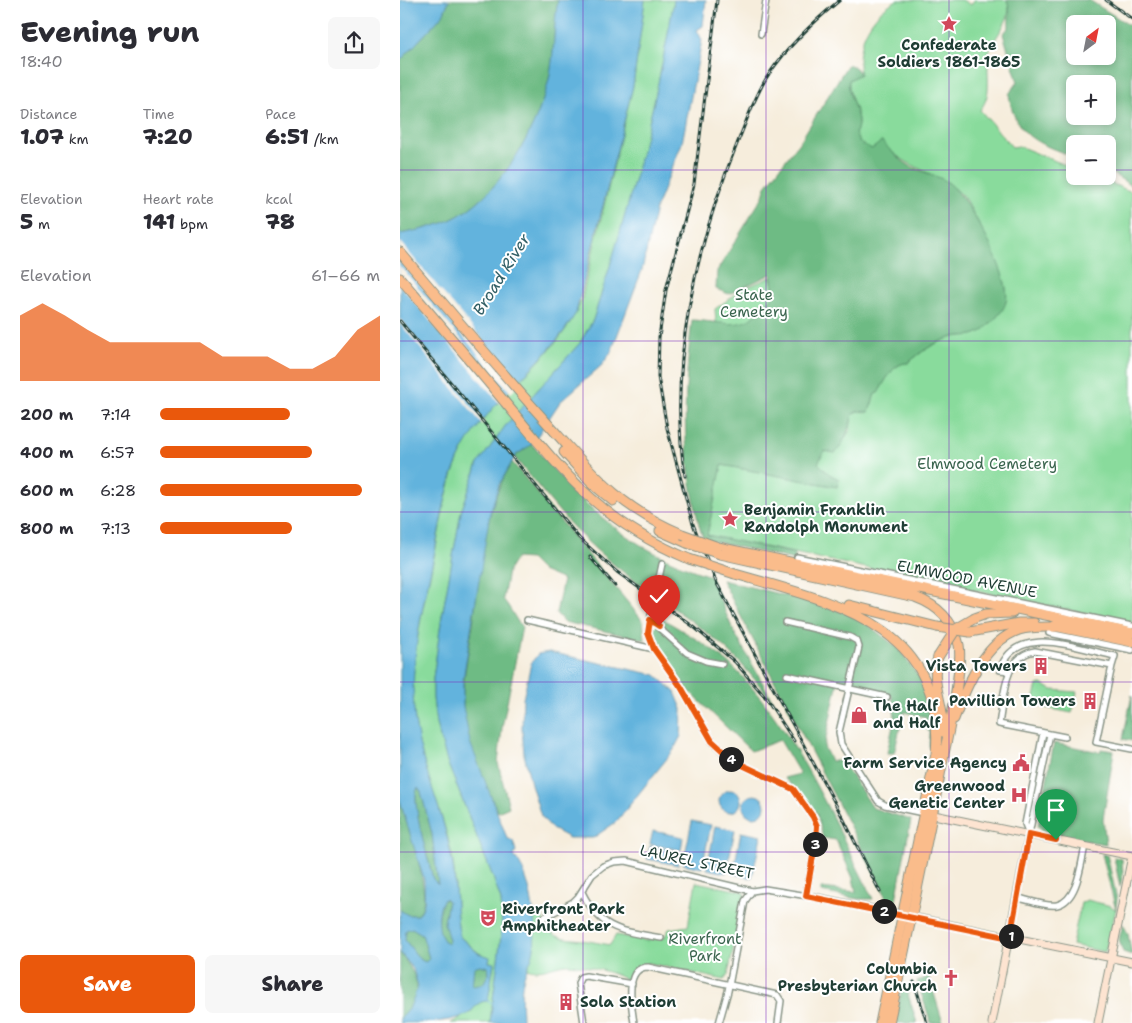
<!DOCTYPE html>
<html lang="en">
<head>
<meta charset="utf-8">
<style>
  body { margin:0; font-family:"Shantell Sans",sans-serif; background:#f7f7f7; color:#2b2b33; height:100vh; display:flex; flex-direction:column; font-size:19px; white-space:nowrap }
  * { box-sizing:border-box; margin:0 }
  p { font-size:16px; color:#7c7c81 }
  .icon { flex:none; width:28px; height:28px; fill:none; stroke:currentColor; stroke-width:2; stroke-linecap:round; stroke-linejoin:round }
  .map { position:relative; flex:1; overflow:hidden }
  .details { display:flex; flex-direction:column; background:#fff; width:400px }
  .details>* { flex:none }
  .needle { width:32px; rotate:32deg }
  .fabs { position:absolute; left:666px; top:15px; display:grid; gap:10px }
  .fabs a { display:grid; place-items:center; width:50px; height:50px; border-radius:8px; background:#fff; box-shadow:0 2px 8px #0003; font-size:25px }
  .pin { position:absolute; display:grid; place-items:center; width:42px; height:42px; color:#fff; margin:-51px -21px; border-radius:50% 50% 50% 0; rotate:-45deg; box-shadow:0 0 5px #0007 }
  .pin .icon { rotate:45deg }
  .km { position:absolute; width:25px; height:25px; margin:-12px; border-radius:50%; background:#222; color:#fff; font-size:14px; line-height:25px; text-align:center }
  .round { display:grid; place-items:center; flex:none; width:52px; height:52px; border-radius:8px; background:#f7f7f7 }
  .overview { display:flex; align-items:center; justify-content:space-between; height:85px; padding:0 20px }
  h1 { font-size:28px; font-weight:800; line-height:38px }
  .stats { display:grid; grid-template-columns:repeat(3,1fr); gap:8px; height:85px; padding:5px 20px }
  .stats div { display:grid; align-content:center }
  .stats b { font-size:21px; font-weight:800 }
  .stats small { font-size:14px; font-weight:400 }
  .stats p { font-size:14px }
  .chart { height:140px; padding:10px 20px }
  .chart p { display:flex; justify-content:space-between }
  .chart svg { width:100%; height:90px; margin-top:5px; fill:#ea580c; opacity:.7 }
  .primary-button { display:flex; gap:10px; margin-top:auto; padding:10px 20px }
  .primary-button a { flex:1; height:58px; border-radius:8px; background:#ea580c; color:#fff; font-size:20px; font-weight:800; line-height:58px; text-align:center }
  .primary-button a+a { background:#f7f7f7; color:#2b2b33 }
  ul { padding:0 20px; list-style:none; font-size:16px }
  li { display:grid; grid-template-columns:80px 60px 1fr; align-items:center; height:38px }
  li i { height:12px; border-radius:6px; background:#ea580c }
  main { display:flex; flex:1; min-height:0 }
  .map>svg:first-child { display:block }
  .green { fill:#89db9c; stroke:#548c68 }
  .forest { fill:#6ebb84; stroke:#467c5c; fill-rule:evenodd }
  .water { fill:#62b3dd; stroke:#407888; fill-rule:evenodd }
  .pier { fill:#f6eddc }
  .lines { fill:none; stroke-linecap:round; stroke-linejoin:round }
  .stream { stroke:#62b3dd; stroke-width:1 }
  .street-casing { stroke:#8a9588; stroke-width:8 }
  .secondary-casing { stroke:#8a9588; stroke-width:9 }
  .highway-casing { stroke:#8a9588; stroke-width:11 }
  .street { stroke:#fff; stroke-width:5 }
  .secondary { stroke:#fde4d1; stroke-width:7 }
  .highway { stroke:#fabc8b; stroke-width:9 }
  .rail-casing { stroke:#1f3d34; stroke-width:3 }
  .rail { stroke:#fff; stroke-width:1; stroke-dasharray:4; stroke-linecap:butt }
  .highway-bridge-casing { stroke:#8a9588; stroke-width:11; stroke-linecap:butt }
  .highway-bridge { stroke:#fabc8b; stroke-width:9 }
  .route-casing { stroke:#fff; stroke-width:10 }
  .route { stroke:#ea580c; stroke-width:6 }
  .grid { fill:none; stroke:#7b2cbf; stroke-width:1; stroke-opacity:0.55 }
  .labels { text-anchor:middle; stroke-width:4; stroke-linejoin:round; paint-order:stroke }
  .poi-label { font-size:15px; font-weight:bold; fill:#1f3d34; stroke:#fff; text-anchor:end }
  .park-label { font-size:15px; fill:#3a644e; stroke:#fff }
  .street-label { font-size:15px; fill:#1f3d34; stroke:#fff }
  .water-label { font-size:16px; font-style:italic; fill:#336067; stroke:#fff }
</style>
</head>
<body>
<main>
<section class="details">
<div class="overview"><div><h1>Evening run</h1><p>18:40</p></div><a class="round"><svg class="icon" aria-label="share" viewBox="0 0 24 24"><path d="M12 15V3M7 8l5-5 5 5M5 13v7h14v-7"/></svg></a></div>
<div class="stats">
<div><p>Distance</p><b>1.07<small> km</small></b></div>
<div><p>Time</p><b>7:20</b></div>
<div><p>Pace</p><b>6:51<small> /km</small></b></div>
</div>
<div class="stats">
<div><p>Elevation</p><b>5<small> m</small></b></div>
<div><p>Heart rate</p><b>141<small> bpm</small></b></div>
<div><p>kcal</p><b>78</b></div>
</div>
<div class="chart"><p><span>Elevation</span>61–66 m</p>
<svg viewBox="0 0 160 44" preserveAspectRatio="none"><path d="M0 44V12L10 6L20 12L30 19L40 25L50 25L60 25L70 25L80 25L90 32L100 32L110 32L120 38L130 38L140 32L150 19L160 12V44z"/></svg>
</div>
<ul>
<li><b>200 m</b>7:14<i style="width:59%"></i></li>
<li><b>400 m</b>6:57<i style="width:69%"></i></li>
<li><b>600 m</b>6:28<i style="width:92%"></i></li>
<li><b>800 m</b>7:13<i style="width:60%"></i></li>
</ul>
<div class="primary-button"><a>Save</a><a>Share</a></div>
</section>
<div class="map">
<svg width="732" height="1023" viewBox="0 0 732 1023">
  <rect width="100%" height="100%" fill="#fff"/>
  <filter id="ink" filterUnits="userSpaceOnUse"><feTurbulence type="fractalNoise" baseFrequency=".02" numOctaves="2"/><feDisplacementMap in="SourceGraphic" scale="10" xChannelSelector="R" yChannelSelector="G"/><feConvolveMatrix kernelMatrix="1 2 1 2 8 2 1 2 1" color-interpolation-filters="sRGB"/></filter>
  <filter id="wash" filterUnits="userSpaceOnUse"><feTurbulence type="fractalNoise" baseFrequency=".0096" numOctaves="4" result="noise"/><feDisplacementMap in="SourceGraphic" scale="20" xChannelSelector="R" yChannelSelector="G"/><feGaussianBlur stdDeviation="1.12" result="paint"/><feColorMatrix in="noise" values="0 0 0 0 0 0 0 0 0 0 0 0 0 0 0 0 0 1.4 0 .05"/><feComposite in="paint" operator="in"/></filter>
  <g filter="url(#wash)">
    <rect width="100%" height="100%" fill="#f6eddc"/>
    <path class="green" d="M245,0H274C256,108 227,216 193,320L180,343L106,425L78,464L61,512L42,616L33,678V698L36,724L48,764L93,877L101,901L102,928L90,1023H51L71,1012L75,1005L83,1001L89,994L94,964L89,962V957L79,953L60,937C54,910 57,882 52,855C43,812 23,771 16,728C6,671 23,609 35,553C43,514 47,476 68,441C98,390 159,357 181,301L233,86Z
      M497,0H562L571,5L574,0H607C615,19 594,35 589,53C585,73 594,93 580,110L612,147L619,146L675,169V176H693L732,192V623L307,535L322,465L437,487L438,479L429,474L418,463L424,451L435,453L450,430L452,414L458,411L469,412L475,394L478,393C485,382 493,362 508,363C521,352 533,343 550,338C567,333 573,340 588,326C599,315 604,306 606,290C607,276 571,205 561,194C539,172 505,169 482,142L472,149L460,143L455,134C465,116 447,100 449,80L460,74C455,44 470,14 497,0Z
      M371,277L379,316L317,334L315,309L343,289Z
      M642,684L652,690L677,692L672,713L632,705L637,685Z
      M296,882L345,892L328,975L324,980L249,963L236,968L230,978L226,980C216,972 179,964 166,964C153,965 139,974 127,968L134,948V916H142C148,934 156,938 174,939C186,940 198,943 210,945L216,935L248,941V938H264L269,929L288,926Z
      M687,900L711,906L716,910L705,952L672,945L681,903Z"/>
    <path class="forest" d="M49,0H158C153,26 155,53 149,79C137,129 103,190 58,216C40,226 20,230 0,234V61L43,15Z
      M607,0H689L732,27V186L708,171V144H675V157C639,144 614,137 609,94L618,82L603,34L609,27C608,17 611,9 607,0ZM675,24H708V56H675ZM675,84H708V116H675Z
      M448,64L456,68L460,74L449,80C446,100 465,116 455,134L460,143L472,149L482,141C490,151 503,163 514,168C525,173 539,176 549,183C569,199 613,279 606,302C603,312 595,319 588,326C573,340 567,333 550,338C533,343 521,352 508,363C493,362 485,382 478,393L475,394L469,412L458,411L453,414C450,425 444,446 435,453L424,451L418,463L429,474L439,479L437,487L322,465L307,535L395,554V560L304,539C298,526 296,510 293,495C281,432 285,384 292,320C337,323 344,334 375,294L371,274L329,294L316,289L317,271L363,196L366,186L401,140Z
      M132,444C186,509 228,549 310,576L333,630L374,703C356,681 339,659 317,641C280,610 238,586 201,554C168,526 142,490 114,457Z
      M112,462L243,621L245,640L164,622L156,613L163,580L142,571L130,559L116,558L108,571L103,599C111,608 114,618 122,627L102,728L98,763L109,807L98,812C86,788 68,746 64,719C60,686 68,656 73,624C80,570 83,510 112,462Z
      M322,580L416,603L458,617L499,649L523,683L529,697L534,748L529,747L530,733L526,728V717L504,712L494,753H487L495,717L492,696L438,681L424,747L431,761H442L473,808L511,820L495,905L487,904L484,892Z
      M258,616C286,633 316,649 339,673C399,737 434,822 473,899H458L421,892V888L456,892L453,878L436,840L423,838L417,814L409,801L384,778L400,774L380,740L351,751L288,690L252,635Z
      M732,695V741L723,739Z
      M654,743L700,752L701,749L714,751L703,819L706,844L646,834L638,826Z
      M18,788L21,792L32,834L38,884L33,879C30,865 9,796 18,788Z
      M0,801C6,825 36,897 18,915H8L0,910Z
      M702,854L707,855L717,899L716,910Z
      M714,857L722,859L723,874L720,887Z
      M44,899L48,901L44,923L50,940L48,944C34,937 38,910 44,899Z
      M723,924L728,934L732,955L723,952L719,939Z
      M12,928L22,934L29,958L26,962L20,960L5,940L6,930Z
      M0,952C20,982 25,990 0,1019Z
      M80,965L88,967L89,973L83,985L74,986L72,985L74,967Z
      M529,977L543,1023H531L517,981Z
      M505,985L517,1023H495L502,986Z"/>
    <path class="water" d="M0,0H49L43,15L0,61Z
      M158,0H245L233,86L176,313C148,361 98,393 69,440C46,475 43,515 34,555C22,610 7,671 16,727C23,771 43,811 51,855C57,882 54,910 60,937L78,953L90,957L89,962L94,963L88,1001C75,1001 76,1010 66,1015C46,1023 23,1023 0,1023V1019L10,1007L18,986L13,969L0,952V910L8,915H18C27,906 24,892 24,880L0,801V234C20,230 40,226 58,216C103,190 137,129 149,79C155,53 153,26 158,0ZM18,788L21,792L32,834L38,884L33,879C30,865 9,796 18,788ZM45,898L48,901L44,923L49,940L48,944C36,938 36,906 45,898ZM12,928L22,934L29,958L26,962L20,960L5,940L6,930ZM80,965L88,967L89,973L83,984L74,986L72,985L74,967Z
      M274,0H306L303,26L297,30L302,40L282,143L256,208L242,270L211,352L202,365L160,402L132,444L116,455L99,485L90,513L63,680V706L70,742L107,838L113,841L116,851L114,856C131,874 137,923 134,948C133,960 125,969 123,981C120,994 122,1009 122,1023H90L102,928L101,901L93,877L48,764L36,724L33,698V678L42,616L61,512L78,464L106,425L180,343L193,320C227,215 256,108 274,0Z
      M149,652L256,675L275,692L282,709L281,736L273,751L216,822L193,838H169L152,829L141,816L131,784L124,754L122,728L123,699L131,663L138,654Z
      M319 801a11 11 0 1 1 22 0a11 11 0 1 1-22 0Z
      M343 806a11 11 0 1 1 22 0a11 11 0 1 1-22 0Z
      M292,821L311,825L302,868L283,864Z
      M315,826L335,830L326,873L307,869Z
      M253,831L283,837L281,850L250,844Z
      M341,832L361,836L352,878L333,874Z
      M250,846L280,852L278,865L247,859Z"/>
    <path class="pier" d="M0,242L120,384L111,393L0,261Z
      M0,266L109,396L101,405L0,285Z
      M0,319L85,423L83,425L0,323Z"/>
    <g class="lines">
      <path class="stream" d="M87,1001L93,1003"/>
    </g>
  </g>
  <g filter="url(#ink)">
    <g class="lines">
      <g class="street-casing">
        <path id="street" d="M361,34L366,0
          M397,557L732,626
          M262,564L250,620L248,633L254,649L281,687L312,741L323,752L334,761L393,789L413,817L417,826L416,839L406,896
          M127,620L254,649
          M250,620L287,653L306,661L322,664
          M385,622L450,637L457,641L459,647L439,732L441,744L478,801L485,805L523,813
          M649,633L732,650
          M610,671L600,670C615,622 679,649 715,656L712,666
          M387,675L487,697
          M665,737L599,724C604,698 603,656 635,651L712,666L696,742L732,749
          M629,834L625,824L643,733
          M629,834L650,734
          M182,892C201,931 222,931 261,938
          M618,898C629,900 646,907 657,905C678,901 681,863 685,846
          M141,919L173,902L178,897L192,875L203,866L214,862L226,861L352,891L365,889L408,896
          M184,1023L178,983L181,977L186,976L232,984
          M234,1023C232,1008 223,967 248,967L377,995L381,1001L378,1023
          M319,1023L328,991L345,901L352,891"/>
      </g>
      <g class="secondary-casing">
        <path id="secondary" d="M529,814L732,856
          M414,897L732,962
          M592,1023L629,834
          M698,1023L732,856"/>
      </g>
      <g class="highway-casing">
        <path id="highway" d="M0,252C51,313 103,374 156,433C197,479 224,510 282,534
          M0,278C34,318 69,359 103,400C163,472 199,521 289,559
          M164,452L194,485L213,501
          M260,531L287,543
          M318,547L732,633
          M320,554L515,597C537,605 554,621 559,645C563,668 549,729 544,754C527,844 508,934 489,1023
          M335,574C432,602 547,625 536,754L480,1023
          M449,605L537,627
          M575,618L586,614L612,613
          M654,626L732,642
          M570,632L619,623H634
          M538,657C529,683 546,706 543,732
          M554,719C566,687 584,642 619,630C632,626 644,627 658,627"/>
      </g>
      <use href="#street" class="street"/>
      <use href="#secondary" class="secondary"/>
      <use href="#highway" class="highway"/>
      <g class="rail-casing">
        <path id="rail" d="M317,0L294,184L266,290L259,337L258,377L267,428L293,524L316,582L443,818L480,892
          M706,0L732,19
          M0,321L179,538L217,572L294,627L335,662L366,698L394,741
          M285,476C267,367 297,241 339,139C348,117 356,93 369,74C389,45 413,22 440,0
          M190,557L215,586
          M514,982L527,1023"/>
      </g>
      <use href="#rail" class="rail"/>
      <g class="highway-bridge-casing">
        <path id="highway-bridge" d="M282,534L318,547
          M287,543L320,554
          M289,559L335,574
          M537,627L570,632
          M538,657L556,629L575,618"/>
      </g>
      <use href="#highway-bridge" class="highway-bridge"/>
    </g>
  </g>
  <g class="lines" filter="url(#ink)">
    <g class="route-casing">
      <path id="route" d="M259,626L250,620L248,633L254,649L281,687L312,741L334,761L393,789L413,817L417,826L416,839L406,896L610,938L629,834L656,840"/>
    </g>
    <use href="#route" class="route"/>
  </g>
  <path class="grid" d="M183,0V1023M366,0V1023M549,0V1023M0,170H675M708,170H732M0,341H732M0,512H732M0,682H732M0,852H732"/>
  <defs>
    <g id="sight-bare" transform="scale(1.35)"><path d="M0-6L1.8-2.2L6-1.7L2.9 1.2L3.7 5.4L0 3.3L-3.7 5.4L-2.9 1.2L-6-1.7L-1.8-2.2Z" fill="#d1495b" stroke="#fff" stroke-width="2.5" paint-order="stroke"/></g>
    <g id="building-bare" transform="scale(1.35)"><path d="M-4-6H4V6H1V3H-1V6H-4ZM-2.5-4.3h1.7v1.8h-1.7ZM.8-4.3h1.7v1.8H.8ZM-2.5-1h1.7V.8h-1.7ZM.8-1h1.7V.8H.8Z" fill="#d1495b" stroke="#fff" stroke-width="2.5" paint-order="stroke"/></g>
    <g id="shop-bare" transform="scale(1.35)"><path d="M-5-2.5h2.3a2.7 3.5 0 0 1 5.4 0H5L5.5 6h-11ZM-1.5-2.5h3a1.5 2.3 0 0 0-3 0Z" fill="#d1495b" stroke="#fff" stroke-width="2.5" paint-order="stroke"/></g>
    <g id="civic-bare" transform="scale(1.35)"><path d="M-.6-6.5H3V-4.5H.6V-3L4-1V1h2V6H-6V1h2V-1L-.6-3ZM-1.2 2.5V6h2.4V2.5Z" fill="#d1495b" stroke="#fff" stroke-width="2.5" paint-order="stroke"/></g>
    <g id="hospital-bare" transform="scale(1.35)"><path d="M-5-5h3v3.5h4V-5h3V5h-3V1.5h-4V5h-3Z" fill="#d1495b" stroke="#fff" stroke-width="2.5" paint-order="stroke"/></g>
    <g id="theatre-bare" transform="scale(1.35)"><path d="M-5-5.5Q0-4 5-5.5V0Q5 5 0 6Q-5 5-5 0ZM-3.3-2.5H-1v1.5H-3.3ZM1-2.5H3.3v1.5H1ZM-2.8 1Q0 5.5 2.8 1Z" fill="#d1495b" stroke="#fff" stroke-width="2.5" paint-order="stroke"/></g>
    <g id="church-bare" transform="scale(1.35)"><path d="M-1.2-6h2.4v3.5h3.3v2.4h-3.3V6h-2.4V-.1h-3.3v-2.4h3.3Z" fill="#d1495b" stroke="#fff" stroke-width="2.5" paint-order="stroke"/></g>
  </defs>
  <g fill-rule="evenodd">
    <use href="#sight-bare" x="549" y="24"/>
    <use href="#sight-bare" x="330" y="519"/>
    <use href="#building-bare" x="641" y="666"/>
    <use href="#building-bare" x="690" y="701"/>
    <use href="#shop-bare" x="459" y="715"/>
    <use href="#civic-bare" x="621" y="763"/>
    <use href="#hospital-bare" x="619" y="795"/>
    <use href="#theatre-bare" x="88" y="918"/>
    <use href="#church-bare" x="551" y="978"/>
    <use href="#building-bare" x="166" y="1002"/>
  </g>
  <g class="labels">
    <g class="poi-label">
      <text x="549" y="50" text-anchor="middle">Confederate<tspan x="549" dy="17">Soldiers 1861-1865</tspan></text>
      <text x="344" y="515" text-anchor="start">Benjamin Franklin<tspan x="344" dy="17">Randolph Monument</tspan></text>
      <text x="627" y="671">Vista Towers</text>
      <text x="676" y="706">Pavillion Towers</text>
      <text x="473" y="711" text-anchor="start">The Half<tspan x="473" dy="17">and Half</tspan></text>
      <text x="607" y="768">Farm Service Agency</text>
      <text x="605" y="791">Greenwood<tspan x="605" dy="17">Genetic Center</tspan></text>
      <text x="102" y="914" text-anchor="start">Riverfront Park<tspan x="102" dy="17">Amphitheater</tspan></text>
      <text x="537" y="974">Columbia<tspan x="537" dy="17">Presbyterian Church</tspan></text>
      <text x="180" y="1007" text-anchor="start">Sola Station</text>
    </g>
    <g class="park-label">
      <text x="354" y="300">State<tspan x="354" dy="17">Cemetery</tspan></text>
      <text x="587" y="469">Elmwood Cemetery</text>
      <text x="305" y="944">Riverfront<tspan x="305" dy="17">Park</tspan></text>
    </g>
    <g class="street-label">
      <text transform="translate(567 579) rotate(11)" y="5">ELMWOOD AVENUE</text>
      <text transform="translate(297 862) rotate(12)" y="5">LAUREL STREET</text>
    </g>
    <g class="water-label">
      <text transform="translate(101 274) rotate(-58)" y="6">Broad River</text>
    </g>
  </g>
</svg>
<div class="fabs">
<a><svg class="needle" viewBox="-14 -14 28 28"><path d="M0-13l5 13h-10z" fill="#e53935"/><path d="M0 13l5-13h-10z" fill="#7c7c81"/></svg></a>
<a>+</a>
<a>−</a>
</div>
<div class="pin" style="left:656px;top:840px;background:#1e9e55"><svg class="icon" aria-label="arrive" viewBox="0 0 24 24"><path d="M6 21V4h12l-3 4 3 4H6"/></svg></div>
<div class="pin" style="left:259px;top:626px;background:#d93025"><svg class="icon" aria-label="check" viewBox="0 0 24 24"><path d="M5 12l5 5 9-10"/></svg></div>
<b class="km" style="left:611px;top:936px">1</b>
<b class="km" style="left:484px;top:911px">2</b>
<b class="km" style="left:415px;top:844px">3</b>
<b class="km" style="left:331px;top:759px">4</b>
</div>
</main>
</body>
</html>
